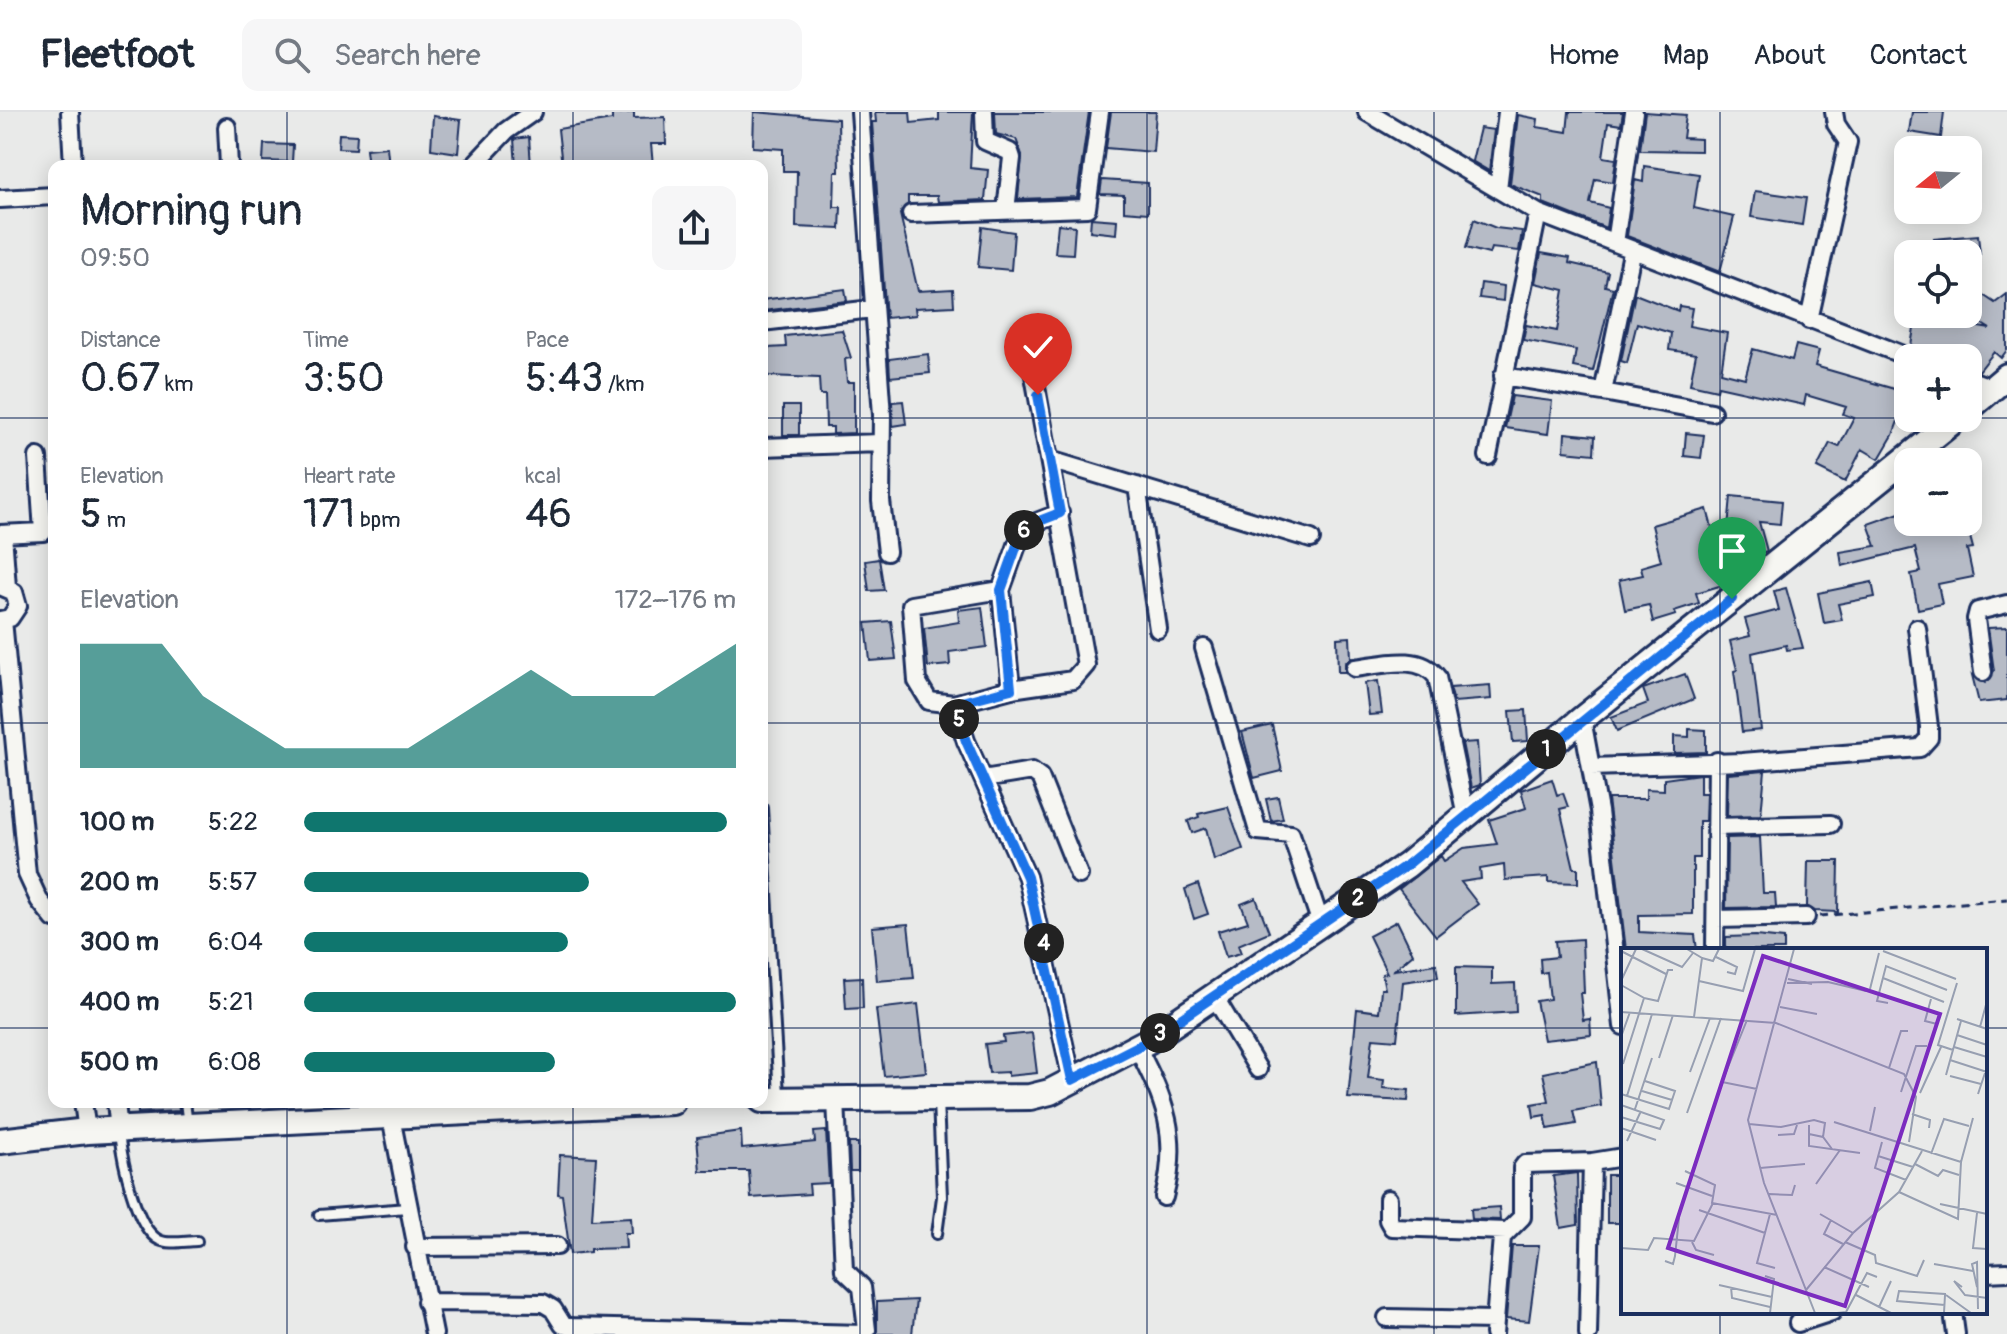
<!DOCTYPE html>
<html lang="en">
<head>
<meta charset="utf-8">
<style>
  body { margin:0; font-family:Pangolin,sans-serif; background:#f6f6f7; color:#1f2937; height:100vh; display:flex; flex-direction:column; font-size:30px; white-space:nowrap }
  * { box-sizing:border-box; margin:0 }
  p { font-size:26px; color:#747a83 }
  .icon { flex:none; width:44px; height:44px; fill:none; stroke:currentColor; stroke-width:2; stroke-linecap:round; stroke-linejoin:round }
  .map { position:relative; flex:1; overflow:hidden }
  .sheet { position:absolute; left:48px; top:48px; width:720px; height:948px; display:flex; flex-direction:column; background:#fff; border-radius:16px; box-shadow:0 4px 20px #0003 }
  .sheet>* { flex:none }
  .needle { width:52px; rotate:252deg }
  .buttons { position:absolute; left:1894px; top:24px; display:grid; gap:16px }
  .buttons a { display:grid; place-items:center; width:88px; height:88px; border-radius:16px; background:#fff; box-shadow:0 4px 20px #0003; font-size:40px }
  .pin { position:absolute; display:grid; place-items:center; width:68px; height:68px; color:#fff; margin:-82px -34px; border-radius:50% 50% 50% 0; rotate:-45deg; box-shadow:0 0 8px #0007 }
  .pin .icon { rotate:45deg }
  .km { position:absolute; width:40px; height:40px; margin:-20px; border-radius:50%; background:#222; color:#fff; font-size:22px; line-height:40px; text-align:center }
  .round { display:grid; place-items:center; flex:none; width:84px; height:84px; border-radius:16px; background:#f6f6f7 }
  .headline { display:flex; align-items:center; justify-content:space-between; height:136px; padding:0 32px }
  h1 { font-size:44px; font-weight:600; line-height:60px }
  .stats { display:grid; grid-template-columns:repeat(3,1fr); gap:12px; height:136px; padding:8px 32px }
  .stats div { display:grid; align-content:center }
  .stats b { font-size:40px; font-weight:600 }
  .stats small { font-size:22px; font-weight:400 }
  .stats p { font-size:22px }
  .chart { height:224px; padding:16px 32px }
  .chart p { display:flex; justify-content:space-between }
  .chart svg { width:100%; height:144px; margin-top:8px; fill:#0f766e; opacity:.7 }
  ul { padding:0 32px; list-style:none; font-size:26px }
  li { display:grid; grid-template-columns:128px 96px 1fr; align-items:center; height:60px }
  li i { height:20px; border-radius:10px; background:#0f766e }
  header { display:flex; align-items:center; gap:48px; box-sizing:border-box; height:112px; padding:0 40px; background:#fff; border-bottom:2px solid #e0e1e3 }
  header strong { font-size:38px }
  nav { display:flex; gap:44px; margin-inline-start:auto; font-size:28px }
  .search { width:560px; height:72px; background:#f6f6f7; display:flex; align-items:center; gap:20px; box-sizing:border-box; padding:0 28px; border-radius:16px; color:#747a83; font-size:30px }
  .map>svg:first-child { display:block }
  .building { fill:#b6bbc6; stroke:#1b2f5e; stroke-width:2 }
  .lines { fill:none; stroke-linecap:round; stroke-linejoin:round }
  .lane-casing { stroke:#1b2f5e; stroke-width:14 }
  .street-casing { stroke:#1b2f5e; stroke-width:22 }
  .secondary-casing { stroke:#1b2f5e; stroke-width:30 }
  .path { stroke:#1b2f5e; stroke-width:3; stroke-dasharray:8 6; stroke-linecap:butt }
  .lane { stroke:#f6f6f2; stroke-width:8 }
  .street { stroke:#f6f6f2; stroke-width:16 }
  .secondary { stroke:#f6f6f2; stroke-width:24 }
  .route-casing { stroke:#fff; stroke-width:16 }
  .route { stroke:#1a73e8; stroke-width:10 }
  .grid { fill:none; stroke:#1b2f5e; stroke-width:2; stroke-opacity:0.55 }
  .inset-road { fill:none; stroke:#979fb1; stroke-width:2 }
  .view { fill:#7b2cbf; fill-opacity:0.15; stroke:#7b2cbf; stroke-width:4 }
  .inset-edge { fill:none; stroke:#1b2f5e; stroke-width:4 }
</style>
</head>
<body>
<header>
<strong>Fleetfoot</strong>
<div class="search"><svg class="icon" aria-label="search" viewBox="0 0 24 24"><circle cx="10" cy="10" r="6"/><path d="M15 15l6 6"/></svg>Search here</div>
<nav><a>Home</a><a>Map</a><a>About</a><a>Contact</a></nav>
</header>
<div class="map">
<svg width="2007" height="1222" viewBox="0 0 2007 1222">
  <rect width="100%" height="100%" fill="#e9eae9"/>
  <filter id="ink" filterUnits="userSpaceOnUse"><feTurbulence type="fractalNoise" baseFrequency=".0125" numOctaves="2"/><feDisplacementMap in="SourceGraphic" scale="16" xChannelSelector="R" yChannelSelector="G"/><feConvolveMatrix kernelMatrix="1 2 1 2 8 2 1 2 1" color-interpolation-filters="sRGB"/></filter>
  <g filter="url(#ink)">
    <path class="building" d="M634,0V6L665,5L666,32H651L653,54H562L558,17L612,8V2Z
      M754,0L838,7L839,60H835L834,95H841L840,117L796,115L797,59H783V37L753,35Z
      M875,0H910L911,11L939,8V0H973L970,56L988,58L985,88L938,90L937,84H908V92L900,102L918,179L953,177L954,194L915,196L916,203L886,206L872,10H876Z
      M995,0H1089L1077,85L1018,87L1022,43L1016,27L996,22Z
      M1111,0H1156L1153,40L1106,36Z
      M1569,0H1623L1621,13L1608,11L1603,45L1616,47L1613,70L1595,67L1590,91L1609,96L1606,116L1543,91V85L1510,72L1518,3L1538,7L1537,15L1567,20Z
      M1645,0L1686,3L1683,26L1701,27V39L1640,38Z
      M1912,0H1944L1941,25L1909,20Z
      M433,4L461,8L458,41L431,37Z
      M1480,16L1494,18L1489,59L1472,49Z
      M339,22L357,23L356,37L338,36Z
      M529,25L531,54H516L514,27Z
      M264,32L293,33L292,50L263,49Z
      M387,35L389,54H368L366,37Z
      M1644,54L1699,62L1694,96L1734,105L1720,160L1627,124L1635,68L1643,70Z
      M1102,68L1148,71V101L1124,99V83L1100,82Z
      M1755,79L1806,86L1802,113L1751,105Z
      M1091,106L1117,108L1116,122L1090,119Z
      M1474,107L1496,116L1522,119L1519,139L1491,136L1489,142L1466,136Z
      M1058,112L1075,114L1073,142L1055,141Z
      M982,115L1014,120L1011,158L978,155Z
      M1978,123L1980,142H1935L1934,127Z
      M1541,141L1570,146L1569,151L1608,160L1605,174L1613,176L1593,259L1573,255L1576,238L1523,228L1526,213L1557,219L1564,178L1535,171Z
      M1481,171L1504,174L1503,189L1479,186Z
      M1968,173L1995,191L2007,182V238L2001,246L1994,240L1979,259L1968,256V246L1922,244L1911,234L1916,204L1990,217L1968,203Z
      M845,177L847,189L762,199V188Z
      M1635,182L1678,199L1679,194L1692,196L1689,214L1727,221L1721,260L1745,266L1753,237L1792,248L1796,233L1819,239L1815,254L1908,281L1893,323L1879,347L1862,337L1845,370L1817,356L1830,331L1839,335L1854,306L1843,302L1846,295L1806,283L1804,293L1718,274L1717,278L1690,272L1696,242L1669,238L1671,221L1637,211L1627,251L1621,249Z
      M842,218L851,246L845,247L847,270H854V321L833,322V315H826L825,283H820L819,266L768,264L767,236L786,235L785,224Z
      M928,242L930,261L890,265L889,247Z
      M1512,284L1552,289L1548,322L1505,316Z
      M903,289L906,312L893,314L892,290Z
      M783,294H799V323H783Z
      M1565,321L1595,324L1594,342L1564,339Z
      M1686,321L1704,323L1701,346L1684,344Z
      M1731,384L1782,389L1780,412L1759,410L1767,439L1754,443L1756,448L1749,454L1724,462L1726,472L1696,481L1699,491L1674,499L1676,503L1653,510L1649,493L1625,498L1619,468L1643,463L1641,455L1661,449L1652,413L1707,397L1724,460Z
      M1908,398V410H1954L1957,423L1969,421L1973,436L1967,437L1973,465L1938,472L1942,492L1918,497L1911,462L1921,460L1915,436L1842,454L1840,440L1876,434L1868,412Z
      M879,447L884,478L869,479L865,449Z
      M1872,470L1875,485L1838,492L1842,508L1824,511L1818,481Z
      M1786,476L1803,536L1787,538L1786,533L1752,541L1761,618L1742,620L1734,559L1737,558L1730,529L1750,524L1745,507L1779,498L1774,479Z
      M982,495L987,535L949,540L950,553L928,555L924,516L959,510L958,498Z
      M891,509L896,547L870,549L866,511Z
      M2007,515V588L1979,591L1972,563L1985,571L1994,559L1988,516Z
      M1350,525L1351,546L1345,551V560H1338L1337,526Z
      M1685,562L1694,587L1617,619L1611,605L1648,591L1643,577Z
      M1378,569L1382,602L1369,603L1365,571Z
      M1490,573L1491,587L1454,590L1450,576Z
      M1526,598L1528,629L1513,630L1510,599Z
      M1272,613L1282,659L1254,666L1242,620Z
      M1689,617L1706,618V640L1674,641V624L1689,625Z
      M1477,630L1480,673L1471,676L1462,631Z
      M1765,659L1761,703L1727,704L1728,662Z
      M1700,662V681H1706L1705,709H1699V746H1693V802L1639,803V820L1695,823L1697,838H1626L1608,687H1646V677L1664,678V667Z
      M1552,667L1557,683L1563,681L1568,695L1560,697L1574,756H1578V771L1548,770V765L1505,768L1504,753L1480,757L1481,767L1461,770L1478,792L1436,824L1399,777L1441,744L1444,749L1464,736L1497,732L1489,708L1526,696L1521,678Z
      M1278,685L1283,707L1271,709L1266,687Z
      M1228,695L1243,737L1214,748L1206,716L1192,721L1188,709L1199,705L1198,702Z
      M1760,725L1763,781H1775L1776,795L1726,796L1727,726Z
      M1808,749H1839L1838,800L1815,799L1807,794Z
      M1198,772L1208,802L1194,807L1185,777Z
      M1256,786L1269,820L1238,833L1241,841L1226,845L1218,819L1248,810L1241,792Z
      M1397,809L1413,842L1394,858L1436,852L1438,865L1403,870L1397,928L1373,926L1368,966L1384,968L1383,976L1409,978L1408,989L1348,986L1357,897L1379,900L1381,877H1385L1382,862L1387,861L1369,824Z
      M908,812L914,866L877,869L872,815Z
      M1756,824L1784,827V838H1726V825Z
      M1582,827L1584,881H1580L1583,908L1590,907L1591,923L1544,928L1536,889L1550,887L1547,860L1541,861L1540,847L1557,845L1555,829Z
      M1456,855L1492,856V872L1515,871L1516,900L1456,904Z
      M862,865L863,896L846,897L844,866Z
      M918,892L926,960L884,964L876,897Z
      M1032,921L1037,961L1008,964V960L989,961L985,932L1004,930L1003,924Z
      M1597,950L1601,994L1573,999L1576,1012L1548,1017L1545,1003L1534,1005L1532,992L1549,989L1543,961Z
      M137,990H178L179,999L138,1001Z
      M741,1019L742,1037L815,1030L814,1020L826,1019L829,1071L809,1072L810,1082L751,1086L749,1059H700L697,1025Z
      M849,1031H858V1059H850Z
      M560,1043L596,1045L592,1107L631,1105L632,1121H625L626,1136L590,1137V1140L570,1142L562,1083L558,1082Z
      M1577,1061L1578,1113L1561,1116L1553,1064Z
      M1607,1063H1623V1111H1607Z
      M1499,1095L1500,1108L1472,1107L1471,1097Z
      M1512,1134H1539L1529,1209L1506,1207Z
      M916,1188L912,1222H877V1190Z"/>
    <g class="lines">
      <g class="lane-casing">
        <path id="lane" d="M762,696L779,983
          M185,990L188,1013
          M119,1021C122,1046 135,1116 159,1128C169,1133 186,1129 197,1129
          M319,1103L407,1096
          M937,1122L942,1085L938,988"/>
      </g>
      <g class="street-casing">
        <path id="street" d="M70,0L73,54
          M860,0L882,303L881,389L887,440
          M984,0L985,29L1010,40L1012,46L1006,98
          M1367,0L1538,101L1911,246
          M227,15L229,54
          M473,54L506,19L533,0
          M1498,77L1507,0
          M0,87L54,84
          M911,102L1087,96L1100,0
          M1615,131L1634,0
          M1809,208L1848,30L1836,12L1834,0
          M762,210L872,197
          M1503,264L1603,280L1632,141
          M1968,267L1993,276
          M1603,280L1712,300
          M762,335L881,331
          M1488,344L1538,101
          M1050,348L1311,427
          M1137,374L1158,517
          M0,422L43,420L38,345
          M3,422L7,475
          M0,474L14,480L18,494L10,506L0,508
          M1001,478L911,493L917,569L929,589L954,592L1011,577L1073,568L1086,553L1026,219
          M3,508L27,762L39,788L54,807
          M1204,536L1258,719L1291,722L1321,812
          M1355,556C1382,553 1419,541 1437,565L1466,704
          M1983,560L1976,507L1978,499L2007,492
          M1011,577L1001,478L1021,422L1029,413L1060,401
          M954,592L966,629L1027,765L1072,968
          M1582,607L1599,699L1623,914
          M1591,655L1742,650L1920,636L1929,626V615L1917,516
          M983,667L1032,659L1040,665L1079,763
          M1716,715L1831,712
          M1716,807L1806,805
          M1715,838L1717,649
          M1214,884L1258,957
          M1137,935C1165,989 1180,1024 1164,1085
          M83,990L87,1019
          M116,990L119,1019
          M388,990L434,1222
          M1388,1087V1108L1392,1115L1506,1119
          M415,1135L557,1134
          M1985,1161L2007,1160
          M426,1190L543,1191L553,1197L563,1213L571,1215L863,1222L867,1218L862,1175L844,1158L836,988
          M1953,1200L1956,1222
          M1387,1206L1495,1208
          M1798,1211L1832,1200
          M1494,1222L1502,1125L1522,1105V1056L1525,1052L1592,1050L1623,1045
          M1588,1222L1592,1050"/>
      </g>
      <g class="secondary-casing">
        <path id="secondary" d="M1968,297L2007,264
          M762,988L1030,985L1050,980L1148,929L1407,753L1582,607L1957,306
          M0,1029L87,1019L672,990"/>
      </g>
      <path class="path" d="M1820,804L2007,787"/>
      <use href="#lane" class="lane"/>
      <use href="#street" class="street"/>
      <use href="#secondary" class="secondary"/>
    </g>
  </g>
  <g class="lines" filter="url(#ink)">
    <g class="route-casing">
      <path id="route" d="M1038,283L1060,401L1029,413L1021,422L1001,478L1011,577L954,592L966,629L1027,765L1072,968L1148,929L1407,753L1732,487"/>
    </g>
    <use href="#route" class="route"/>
  </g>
  <path class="grid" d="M287,0V54M573,0V54M860,0V1222M1147,0V1222M1434,0V1222M1720,0V838M0,306H54M762,306H1908M1968,306H2007M0,611H54M762,611H2007M0,916H54M762,916H1623M1985,916H2007M287,990V1222M573,990V1222M1720,1200V1222"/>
  <g transform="translate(1621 836)">
    <rect width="366" height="366" fill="#e9eae9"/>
    <path class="inset-road" d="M21,1L61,19L72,5M66,1L81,10L73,69M173,1L127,172L143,235L194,365M0,3L45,26M262,3L335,31M95,9L116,19L114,26L106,24M81,10L92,13L98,1M262,30L323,54M167,31L191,36M0,33L15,1M78,33L122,43L134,1M166,35L207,34L245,43M0,37L23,50L2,116M249,41L258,5M23,50L37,53L47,22H52M310,51L304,73L316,76M267,55L256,53L265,18L326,42M159,59L196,66M0,64L155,75L283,126L295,149L288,194M336,71L366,81M126,72L101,134L136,141M359,79L366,53M336,87L366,97M0,89L9,64M333,99L366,109M332,102L317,97L336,35M38,110L52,67M329,112L366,124M268,120L280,83H287M69,124L89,70M325,127L340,73M329,128L360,136M21,143L51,152M280,144L295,98H306M299,145L320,99M0,146L48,161L54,143L24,133M357,146L366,119M6,148L31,66M0,157L43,172L39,181L0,169M14,161L31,110M66,165L100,70M291,166L309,172L308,180M213,174L340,214M128,176L160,179L193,172L204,175L202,189M188,177V198L239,205M0,180L35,192M249,183L254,159M188,186L202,189L211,201M157,187L173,186L176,177M6,193L20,163M261,194L254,220L285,232M310,206L323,171L348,178M257,208L292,219M294,216L317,228L322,222L338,227M139,220L184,216M64,223L94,237L91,255L156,267M55,235L91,248M195,236L219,202M278,244L337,271L340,214L352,170M148,246L171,247L174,237M319,256L366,266M78,262L144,285M356,265L352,300L366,301M149,266L136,315L154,320M199,266L232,285M210,272L203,286L222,296M71,294L75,302L93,307M224,294L254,307L255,315L296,328L303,312M0,300L27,302L33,290L73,293L92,255M44,313L52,316L54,308L58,270M313,316L352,323M203,319L248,339M144,328L153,331L149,365M98,337L151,349M110,339L111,350L149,359M341,339L333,333L344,347L366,350M356,339L351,316L356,314L357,361M185,342L232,285L278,244L301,203M235,347L270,365M325,347L350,365M258,359L270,333M216,365L225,364L246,325L256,329M323,365L324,347V346L278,343L276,353L324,357"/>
    <path class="view" d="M142,8L319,66L224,358L47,300Z"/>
    <rect width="366" height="366" class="inset-edge"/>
  </g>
</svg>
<div class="buttons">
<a><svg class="needle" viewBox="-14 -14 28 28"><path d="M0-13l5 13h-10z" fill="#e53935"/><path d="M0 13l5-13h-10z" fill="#747a83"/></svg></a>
<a><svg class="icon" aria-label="locate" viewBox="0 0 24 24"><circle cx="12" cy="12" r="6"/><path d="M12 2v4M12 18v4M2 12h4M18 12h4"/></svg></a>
<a>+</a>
<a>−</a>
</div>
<div class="pin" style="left:1732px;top:487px;background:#1e9e55"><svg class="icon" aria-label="arrive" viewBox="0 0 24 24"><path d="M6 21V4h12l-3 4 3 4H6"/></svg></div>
<div class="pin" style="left:1038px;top:283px;background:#d93025"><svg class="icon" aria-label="check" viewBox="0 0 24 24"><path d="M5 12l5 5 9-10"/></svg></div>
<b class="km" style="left:1546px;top:637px">1</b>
<b class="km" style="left:1358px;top:786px">2</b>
<b class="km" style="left:1160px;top:921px">3</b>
<b class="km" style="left:1044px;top:831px">4</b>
<b class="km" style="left:959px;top:607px">5</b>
<b class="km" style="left:1024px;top:418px">6</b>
<section class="sheet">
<div class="headline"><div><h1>Morning run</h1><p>09:50</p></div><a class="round"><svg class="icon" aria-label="share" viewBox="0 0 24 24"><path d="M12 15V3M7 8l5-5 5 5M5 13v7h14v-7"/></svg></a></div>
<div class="stats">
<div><p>Distance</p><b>0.67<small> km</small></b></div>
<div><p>Time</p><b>3:50</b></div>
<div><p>Pace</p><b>5:43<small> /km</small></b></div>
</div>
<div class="stats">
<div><p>Elevation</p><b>5<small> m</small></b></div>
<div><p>Heart rate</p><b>171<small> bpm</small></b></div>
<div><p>kcal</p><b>46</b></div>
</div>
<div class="chart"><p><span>Elevation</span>172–176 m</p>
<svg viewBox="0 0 160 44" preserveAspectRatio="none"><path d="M0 44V6L10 6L20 6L30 22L40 30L50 38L60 38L70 38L80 38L90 30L100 22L110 14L120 22L130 22L140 22L150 14L160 6V44z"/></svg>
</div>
<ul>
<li><b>100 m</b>5:22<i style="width:98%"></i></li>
<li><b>200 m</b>5:57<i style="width:66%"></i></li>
<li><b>300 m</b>6:04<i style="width:61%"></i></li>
<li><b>400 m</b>5:21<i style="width:100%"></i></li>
<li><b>500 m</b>6:08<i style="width:58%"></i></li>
</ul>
</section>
</div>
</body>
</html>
